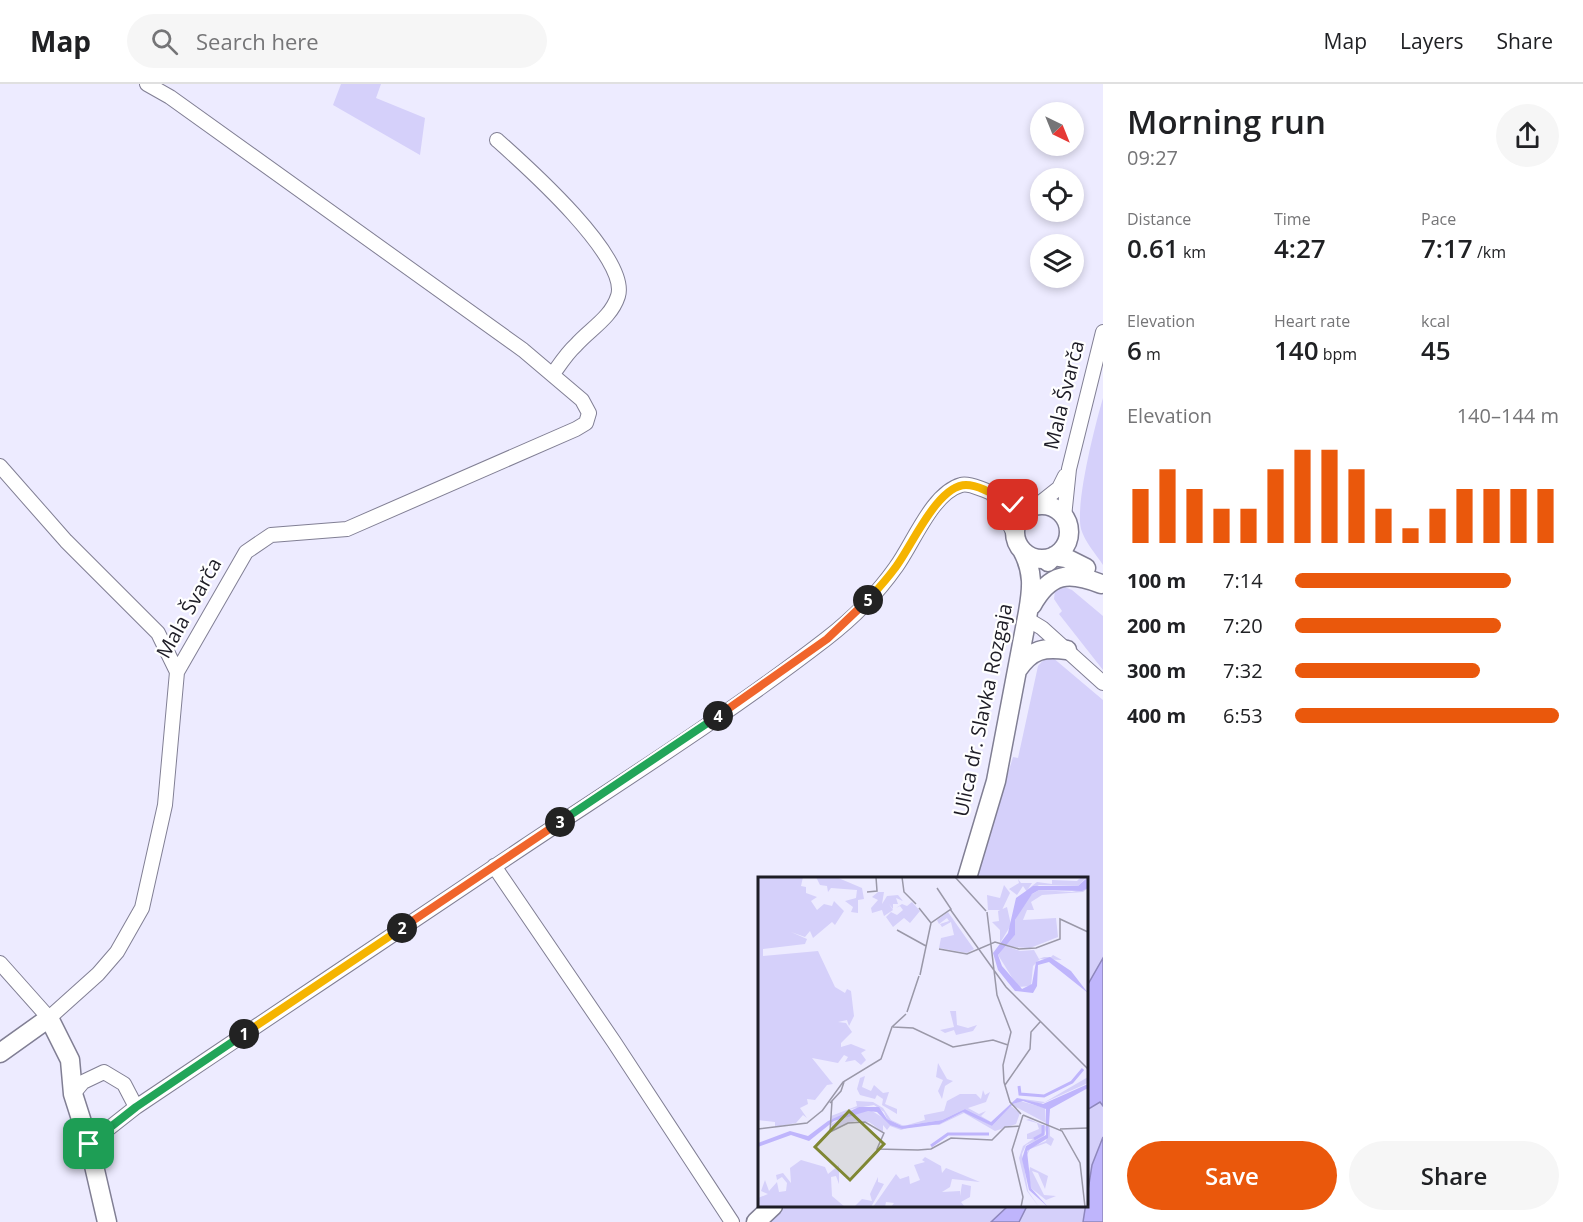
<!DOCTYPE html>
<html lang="en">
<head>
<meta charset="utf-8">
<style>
  body { margin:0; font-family:"Open Sans",sans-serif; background:#f6f6f6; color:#202124; height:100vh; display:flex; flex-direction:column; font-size:22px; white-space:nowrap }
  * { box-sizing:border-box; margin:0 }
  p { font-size:20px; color:#757577 }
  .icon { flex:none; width:33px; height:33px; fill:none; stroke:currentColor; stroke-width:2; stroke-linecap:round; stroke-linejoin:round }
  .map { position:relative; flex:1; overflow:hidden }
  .side { display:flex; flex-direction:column; background:#fff; width:480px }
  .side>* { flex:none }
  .needle { width:39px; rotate:137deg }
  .fabs { position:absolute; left:1030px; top:18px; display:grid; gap:12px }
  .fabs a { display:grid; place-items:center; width:54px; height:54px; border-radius:50%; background:#fff; box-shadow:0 3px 9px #0003; font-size:30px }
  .pin { position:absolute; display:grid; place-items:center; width:51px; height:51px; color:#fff; margin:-26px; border-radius:12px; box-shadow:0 3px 9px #0006 }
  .km { position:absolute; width:30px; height:30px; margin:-15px; border-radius:50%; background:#222; color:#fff; font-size:16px; line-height:30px; text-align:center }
  .round { display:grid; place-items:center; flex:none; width:63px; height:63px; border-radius:32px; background:#f6f6f6 }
  .summary { display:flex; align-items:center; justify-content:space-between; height:102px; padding:0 24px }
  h1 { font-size:33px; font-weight:600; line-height:45px }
  .figures { display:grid; grid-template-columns:repeat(3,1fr); gap:9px; height:102px; padding:6px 24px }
  .figures div { display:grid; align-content:center }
  .figures b { font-size:26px; font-weight:600 }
  .figures small { font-size:16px; font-weight:400 }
  .figures p { font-size:16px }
  .chart { height:168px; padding:12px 24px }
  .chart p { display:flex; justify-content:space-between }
  .chart svg { width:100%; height:108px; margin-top:6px; stroke:#ea580c; stroke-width:6 }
  .cta { display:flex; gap:12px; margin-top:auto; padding:12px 24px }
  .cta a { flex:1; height:69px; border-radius:36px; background:#ea580c; color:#fff; font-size:24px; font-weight:600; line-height:69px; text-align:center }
  .cta a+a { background:#f6f6f6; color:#202124 }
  ul { padding:0 24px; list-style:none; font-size:20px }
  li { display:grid; grid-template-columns:96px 72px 1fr; align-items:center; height:45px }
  li i { height:15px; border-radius:8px; background:#ea580c }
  header { display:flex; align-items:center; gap:36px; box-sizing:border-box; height:84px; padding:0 30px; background:#fff; border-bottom:2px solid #e0e0e0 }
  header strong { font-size:28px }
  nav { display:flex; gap:33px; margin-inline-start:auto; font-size:21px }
  .search { width:420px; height:54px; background:#f6f6f6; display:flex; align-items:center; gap:15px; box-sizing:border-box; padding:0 21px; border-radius:33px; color:#757577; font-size:22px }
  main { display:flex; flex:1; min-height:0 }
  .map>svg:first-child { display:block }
  .green { fill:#d5d0fa }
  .water { fill:#bfb5fc; stroke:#8e87bc; stroke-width:1.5 }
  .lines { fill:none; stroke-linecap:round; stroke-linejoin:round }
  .street-casing { stroke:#817f94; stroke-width:16 }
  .secondary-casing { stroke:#817f94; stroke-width:21 }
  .street { stroke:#fff; stroke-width:14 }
  .secondary { stroke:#fff; stroke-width:18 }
  .split-1-casing { stroke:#fff; stroke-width:12 }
  .split-2-casing { stroke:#fff; stroke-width:12 }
  .split-3-casing { stroke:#fff; stroke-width:12 }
  .split-4-casing { stroke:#fff; stroke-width:12 }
  .split-5-casing { stroke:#fff; stroke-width:12 }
  .split-6-casing { stroke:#fff; stroke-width:12 }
  .split-1 { stroke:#22a559; stroke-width:8 }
  .split-2 { stroke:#f5b400; stroke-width:8 }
  .split-3 { stroke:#f0652b; stroke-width:8 }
  .split-4 { stroke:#22a559; stroke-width:8 }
  .split-5 { stroke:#f0652b; stroke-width:8 }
  .split-6 { stroke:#f5b400; stroke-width:8 }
  .labels { text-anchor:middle; stroke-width:4.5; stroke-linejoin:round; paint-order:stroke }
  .street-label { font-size:20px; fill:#1d1c25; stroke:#fff }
  .inset-river { fill:none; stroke:#bfb5fc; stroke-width:3 }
  .inset-road { fill:none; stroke:#9a98a8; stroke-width:1.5 }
  .view { fill:#7f8733; fill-opacity:0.15; stroke:#7f8733; stroke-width:3 }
  .inset-edge { fill:none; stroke:#1d1c25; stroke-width:3 }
</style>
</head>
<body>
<header>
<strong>Map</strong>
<div class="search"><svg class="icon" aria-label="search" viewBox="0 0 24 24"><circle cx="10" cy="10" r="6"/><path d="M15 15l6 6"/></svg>Search here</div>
<nav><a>Map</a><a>Layers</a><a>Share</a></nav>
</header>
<main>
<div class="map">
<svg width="1103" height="1138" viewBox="0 0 1103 1138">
  <rect width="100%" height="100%" fill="#edebff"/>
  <path class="green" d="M341,0H381L376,14L425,34L420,71L333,21Z
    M1103,314V481C1095,469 1085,458 1081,445C1075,420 1095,341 1103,314Z
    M1062,502L1072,506L1103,532V586L1059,530L1062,527L1054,515L1055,506Z
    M1046,573H1052L1103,616V874L1087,902L1086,794H976L1013,673L1018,674L1038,582Z
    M1100,1017L1103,1022V1053L1092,1081L1087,1116V1026Z
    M786,1122H1008L991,1138H768Z
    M1027,1122H1086L1083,1138H1019Z"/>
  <path class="water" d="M1103,874V1022L1100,1018L1087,1026V902Z
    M1103,1053V1138H1083L1092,1081Z
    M1008,1122H1027L1019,1138H991Z"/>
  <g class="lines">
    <g class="street-casing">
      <path id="street" d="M497,56C525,81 630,174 618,212C611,234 590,245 576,261C567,269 560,280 553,290
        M0,382L66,457L158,549L177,588
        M994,413L1015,451
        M1035,423L1059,404L1065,392
        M1064,433L1069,385L1103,248
        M1027,535L1042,544L1103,599
        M494,782L614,958L732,1138
        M0,879L49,934L98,890L117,868L142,824L165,721L177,588L246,468L271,451L347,445L576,345L586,339L589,329L582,316L523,266L170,13L147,0
        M73,1010L83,998L104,988L124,1000L136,1023
        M89,1060L136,1023C265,937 393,850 522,764C624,696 729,630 826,555C852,535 877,510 896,483C913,460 932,409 961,401C974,397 1013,421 1029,425"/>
    </g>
    <g class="secondary-casing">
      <path id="secondary" d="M1015 448a27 27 0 1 1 54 0a27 27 0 1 1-54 0Z
        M1048,478L1054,472L1066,474L1086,484
        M1032,521C1050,489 1068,487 1101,500
        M1018,585C1032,565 1044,563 1067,566
        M967,794L996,697L1028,528C1032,505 1034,488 1022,466
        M0,969L49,934L70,976L73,1010L89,1060L107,1138
        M756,1138L773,1122"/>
    </g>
    <use href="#street" class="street"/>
    <use href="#secondary" class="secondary"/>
  </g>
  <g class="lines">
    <g class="split-1-casing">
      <path id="split-1" d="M89,1060L136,1023L244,950"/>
    </g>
    <g class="split-2-casing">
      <path id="split-2" d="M244,950L402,844"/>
    </g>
    <g class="split-3-casing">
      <path id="split-3" d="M402,844L560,738"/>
    </g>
    <g class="split-4-casing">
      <path id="split-4" d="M560,738L718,632"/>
    </g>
    <g class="split-5-casing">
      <path id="split-5" d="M718,632L827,555L868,516"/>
    </g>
    <g class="split-6-casing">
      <path id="split-6" d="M868,516C877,506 887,495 895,484C911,464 937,401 966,401C981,401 999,414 1013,421"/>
    </g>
    <use href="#split-1" class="split-1"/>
    <use href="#split-2" class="split-2"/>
    <use href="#split-3" class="split-3"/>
    <use href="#split-4" class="split-4"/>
    <use href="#split-5" class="split-5"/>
    <use href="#split-6" class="split-6"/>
  </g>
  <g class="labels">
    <g class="street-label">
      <text transform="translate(1064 311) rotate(-76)" y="7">Mala Švarča</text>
      <text transform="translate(189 524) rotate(-61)" y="7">Mala Švarča</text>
      <text transform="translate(983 626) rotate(-78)" y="7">Ulica dr. Slavka Rozgaja</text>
    </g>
  </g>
  <g transform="translate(758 793)">
    <rect width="330" height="330" fill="#edebff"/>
    <path d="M0,0H45L43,9L48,10V16L59,20L53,24L59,33L66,27L74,29L76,24L86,34L77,48L74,45L55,61L52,54L47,60L33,55L49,62L47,67L5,72V79L60,74L77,110L87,116L89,112L93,114L96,139L91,149L89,143L80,145L88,146L94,155L83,166V170L93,167L108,173L103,176L108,183L103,188L97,183L87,185L90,180L86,178L80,186L54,181L75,207L69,208L57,223L49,222L50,227L42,231L49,241L45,238L38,246L17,250V245L0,243ZM58,0H78L104,11L106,22L100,23V36L93,35L95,30L87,24L98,21L99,13L73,11L70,15L69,9L62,8ZM323,0H329L320,9L281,8L269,15L265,9L259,18L251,12L261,6L260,2L263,6H274L270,12L279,5L294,7V3L319,4ZM246,8L252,16L244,33H230L229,18L242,21ZM330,11L325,15L284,18L273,25L276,33H269L265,43L298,41L300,60L272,71L251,70L262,74L276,73L281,82L286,80H293L295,78L304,83L282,82L275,89L273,109L260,110L240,78L257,58V43L271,19L281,13L314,15ZM120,15H126L124,27L129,19L140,18L145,24L138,21L140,27H135V32L131,27L135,33L126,39L124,33L114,36L113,31L120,23L114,20ZM154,25L162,34L152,46L146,41L135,50L128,40L133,35L139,38L145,33L142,29L138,31L144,27L149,29ZM249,30L253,48L242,66V53L234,45L241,44L240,34ZM190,35L206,58L216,72L209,76L181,71L183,61L196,58L193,45L184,50L182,47L191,44L189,41L181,47L179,43ZM192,134H198L199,148L210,151L219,148L215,154L198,158L196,153L187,156L182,153L196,150ZM180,186L189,202L195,204L187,209L184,222L180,214L185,203L178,200ZM107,199L104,210L113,214L116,208L125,216L131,215L127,227L139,232V237L124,228L125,222L119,218L117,222L102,218L99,212L102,201ZM330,200V206L283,227L258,221L287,225ZM225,213L227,218L232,215L228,225L210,231L221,237L228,234L223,239L233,245L207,232L184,243L144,249L129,242L126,235L116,228L94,232L85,237L83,242L95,233L117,230L126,240L120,233L114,234L144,252L161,247H182L205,235L212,236L234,249L253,229L262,236L258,247L237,254L206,236L181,248L161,247L143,253L132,249L129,253L125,248V255L111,245L97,244L76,253L75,250V255L73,247L82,242H73V239L99,229L98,224L115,225L125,231L133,243L146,249L167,243L166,238L186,234L189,224L202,217H218L223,222ZM262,224L287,231L288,246L254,228ZM271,242L289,250L285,261L268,268L264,277L270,314L281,330L269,314L261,281L265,269L275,262H269V257L281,252L279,246L268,243ZM292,248V259L296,262L293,269L288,266L272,272L268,280L271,295L272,290L290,299L287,312L280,296L274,294L286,318L298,319L288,323L273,311L267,279L271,271L288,264ZM167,280L183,289L184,296L188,291L222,305L194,302L192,310L184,315L202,314V319L204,307L213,309L212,320L203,325L207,330H133L136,326L128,325L127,330H115L138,297L142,302L151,299L152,307L162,303L156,288L167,285L164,283ZM43,283L67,290L70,297L81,288V307L78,299L73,300L74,319L87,330H0V321L10,317L3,314L7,303L11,314L19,305L21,315L28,314L29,306L24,300L19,303L18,298L25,296L33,306L32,291ZM120,300V305L126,307L113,330H96L104,322L114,324L112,317Z" fill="#d5d0fa"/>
    <path d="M330,0V11L324,14L281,13L274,17L257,43V58L240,78L244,89L264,112L274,107L278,85L292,80L313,94L330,116L291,85L280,88L279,109L275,116L257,114L240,93L235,76L250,56L258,21L275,9H320ZM330,207V211L292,232L290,261L269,274L273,311L290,330L271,313L264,282L268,269L288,258V232L265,224L255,227L234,249L205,235L182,247L144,252L132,248L119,235L110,234L76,244L51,264L33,258L0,270V266L32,254L50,259L70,244L101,230H121L129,242L144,249L184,243L207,232L233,245L259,221L285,227Z" fill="#bfb5fc"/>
    <path class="inset-river" d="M261,209L262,217L286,219L314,205L325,192M276,262L285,257V248M173,269L190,257H231"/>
    <path class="inset-road" d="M144,0L146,15L158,27M197,0L228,34M109,15L119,14L118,0M161,31L173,46M192,32L248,110L330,192M229,35L239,118L253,155L245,188L246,205L252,225L263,237M139,53L168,69M181,72L209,77L237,65L261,72L278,71L302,62V42L330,55M162,98L173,46L193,32L179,11M149,135L161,99M135,150L155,151L195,170L235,163L250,168M247,208L272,172L273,155L282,145M72,226L83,214L86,205M64,234L85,205L123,182L134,150L148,137M265,238L304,254L322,286L327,330M0,252L49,246L65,233M302,252L330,251M72,255L90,246L107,245L126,256L119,272L160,273L173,272L193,261L234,263L247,250L262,249M72,255L74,224M263,330L265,320L254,273L265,238"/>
    <path class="view" d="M91,234L126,267L92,303L57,270Z"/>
    <rect width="330" height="330" class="inset-edge"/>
  </g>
</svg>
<div class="fabs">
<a><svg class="needle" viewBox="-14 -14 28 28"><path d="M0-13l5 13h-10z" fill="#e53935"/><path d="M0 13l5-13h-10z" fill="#757577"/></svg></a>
<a><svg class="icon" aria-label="locate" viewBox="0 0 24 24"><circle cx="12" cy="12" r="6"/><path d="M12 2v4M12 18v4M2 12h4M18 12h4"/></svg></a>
<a><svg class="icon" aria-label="layers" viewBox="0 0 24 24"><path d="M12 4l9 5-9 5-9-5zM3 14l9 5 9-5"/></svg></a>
</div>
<div class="pin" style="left:89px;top:1060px;background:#1e9e55"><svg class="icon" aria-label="arrive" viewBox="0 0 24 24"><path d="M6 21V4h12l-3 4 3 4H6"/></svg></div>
<div class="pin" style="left:1013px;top:421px;background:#d93025"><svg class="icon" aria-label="check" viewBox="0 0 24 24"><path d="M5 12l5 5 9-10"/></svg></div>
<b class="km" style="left:244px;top:950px">1</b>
<b class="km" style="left:402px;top:844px">2</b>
<b class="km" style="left:560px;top:738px">3</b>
<b class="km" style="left:718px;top:632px">4</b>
<b class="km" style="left:868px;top:516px">5</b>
</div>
<section class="side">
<div class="summary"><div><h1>Morning run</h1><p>09:27</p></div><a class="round"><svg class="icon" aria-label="share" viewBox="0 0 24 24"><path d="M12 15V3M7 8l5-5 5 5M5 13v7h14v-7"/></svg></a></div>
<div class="figures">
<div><p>Distance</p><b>0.61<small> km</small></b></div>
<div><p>Time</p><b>4:27</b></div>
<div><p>Pace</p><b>7:17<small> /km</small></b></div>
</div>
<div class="figures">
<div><p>Elevation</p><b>6<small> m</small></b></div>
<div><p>Heart rate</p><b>140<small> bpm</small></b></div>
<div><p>kcal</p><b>45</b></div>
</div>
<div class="chart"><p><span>Elevation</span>140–144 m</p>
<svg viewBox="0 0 160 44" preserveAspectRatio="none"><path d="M5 44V22M15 44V14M25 44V22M35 44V30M45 44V30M55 44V14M65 44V6M75 44V6M85 44V14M95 44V30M105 44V38M115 44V30M125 44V22M135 44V22M145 44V22M155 44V22"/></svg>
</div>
<ul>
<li><b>100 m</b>7:14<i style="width:82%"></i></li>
<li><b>200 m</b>7:20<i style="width:78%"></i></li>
<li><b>300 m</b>7:32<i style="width:70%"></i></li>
<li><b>400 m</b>6:53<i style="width:100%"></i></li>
</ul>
<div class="cta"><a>Save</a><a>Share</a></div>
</section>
</main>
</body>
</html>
